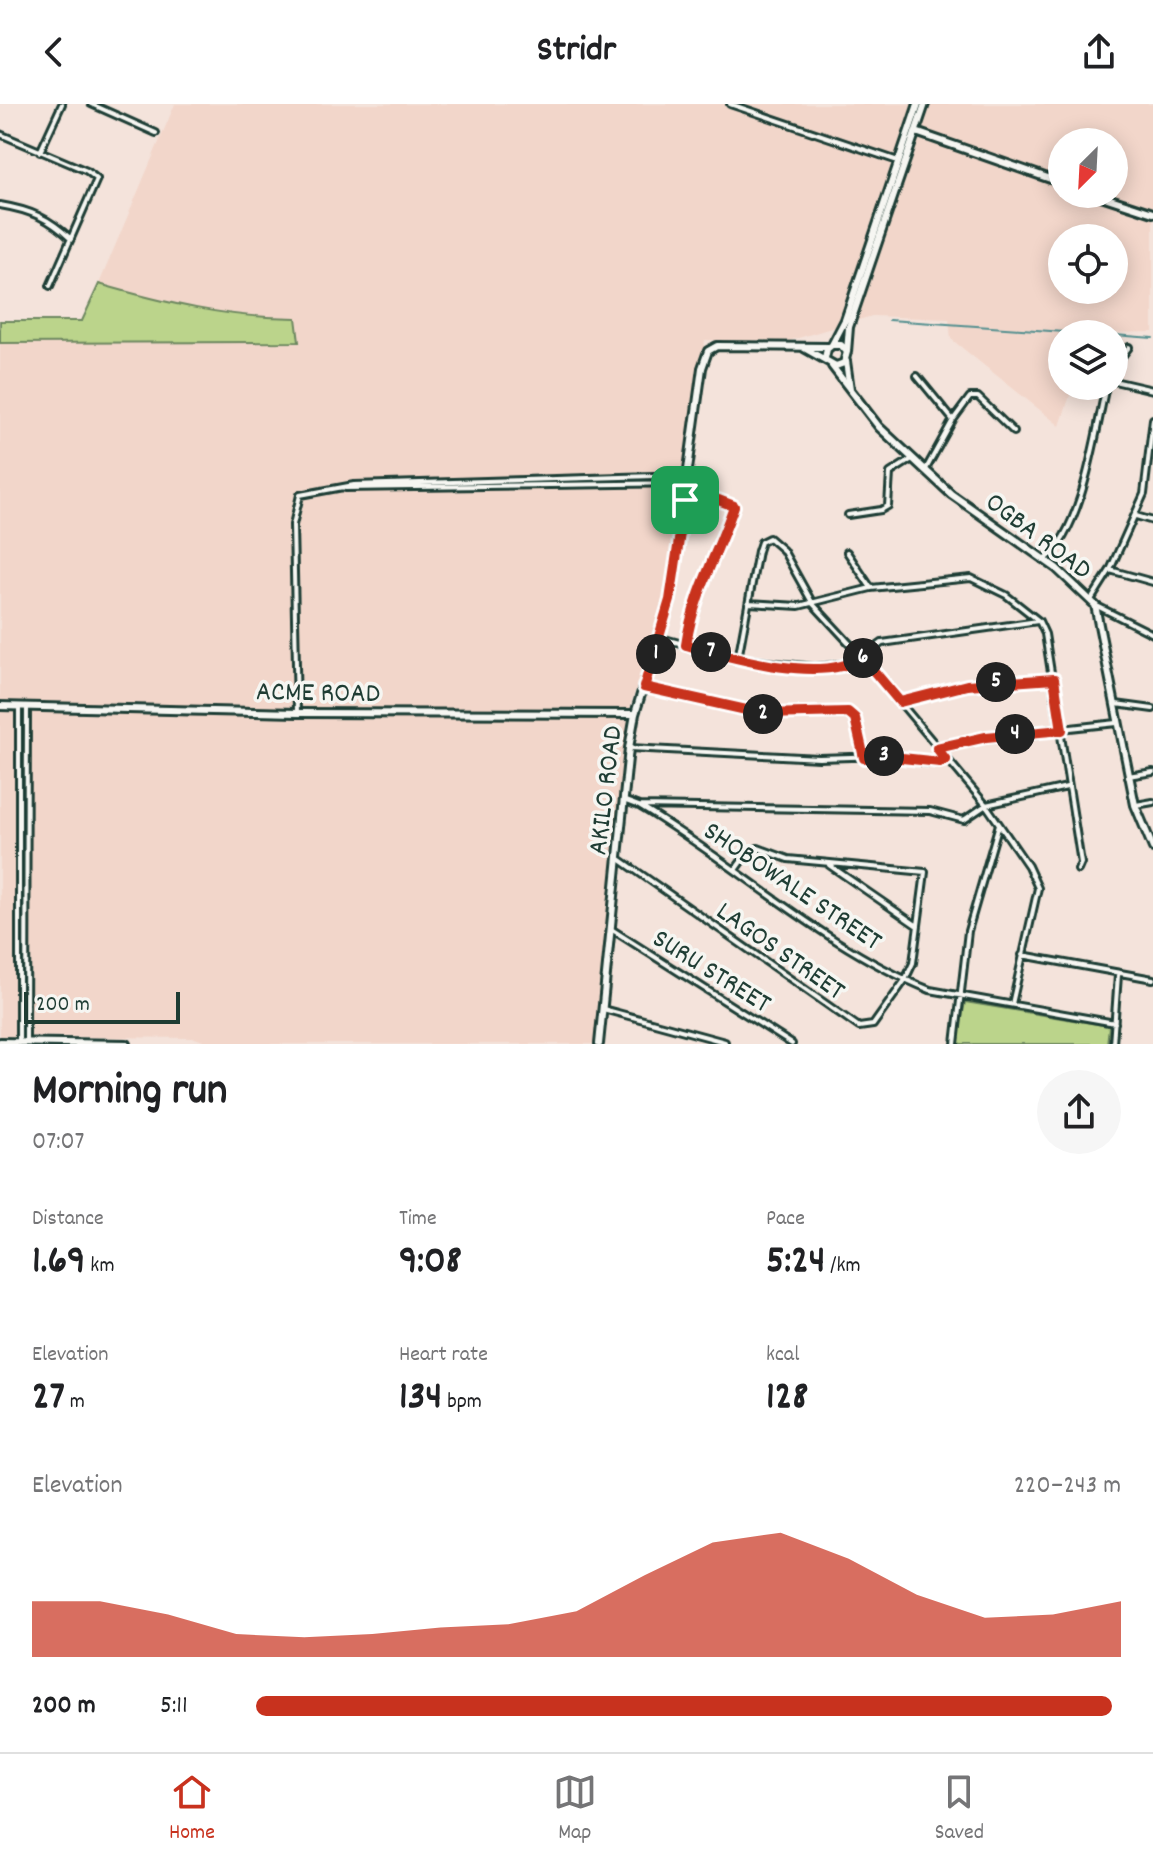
<!DOCTYPE html>
<html lang="en">
<head>
<meta charset="utf-8">
<style>
  body { margin:0; font-family:Dekko,sans-serif; background:#f6f6f6; color:#202124; height:100vh; display:flex; flex-direction:column; font-size:30px; white-space:nowrap }
  * { box-sizing:border-box; margin:0 }
  p { font-size:26px; color:#757577 }
  .icon { flex:none; width:44px; height:44px; fill:none; stroke:currentColor; stroke-width:2; stroke-linecap:round; stroke-linejoin:round }
  .map { position:relative; height:940px; overflow:hidden }
  .drawer { display:flex; flex-direction:column; background:#fff; flex:1 }
  .drawer>* { flex:none }
  .needle { width:52px; rotate:204deg }
  .buttons { position:absolute; left:1048px; top:24px; display:grid; gap:16px }
  .buttons a { display:grid; place-items:center; width:80px; height:80px; border-radius:50%; background:#fff; box-shadow:0 4px 20px #0003; font-size:40px }
  .scale { position:absolute; left:24px; bottom:20px; width:156px; box-sizing:border-box; padding-left:8px; border:4px solid #1f3d34; border-top:0; font-size:22px; line-height:28px; white-space:nowrap; color:#1f3d34; -webkit-text-stroke:6px #f6f6f2; paint-order:stroke }
  .pin { position:absolute; display:grid; place-items:center; width:68px; height:68px; color:#fff; margin:-34px; border-radius:16px; box-shadow:0 4px 12px #0006 }
  .km { position:absolute; width:40px; height:40px; margin:-20px; border-radius:50%; background:#222; color:#fff; font-size:22px; line-height:40px; text-align:center }
  .round { display:grid; place-items:center; flex:none; width:84px; height:84px; border-radius:42px; background:#f6f6f6 }
  .overview { display:flex; align-items:center; justify-content:space-between; height:136px; padding:0 32px }
  h1 { font-size:44px; font-weight:800; line-height:60px }
  .metrics { display:grid; grid-template-columns:repeat(3,1fr); gap:12px; height:136px; padding:8px 32px }
  .metrics div { display:grid; align-content:center }
  .metrics b { font-size:40px; font-weight:800 }
  .metrics small { font-size:22px; font-weight:400 }
  .metrics p { font-size:22px }
  .chart { height:224px; padding:16px 32px }
  .chart p { display:flex; justify-content:space-between }
  .chart svg { width:100%; height:144px; margin-top:8px; fill:#c8321e; opacity:.7 }
  ul { padding:0 32px; list-style:none; font-size:26px }
  li { display:grid; grid-template-columns:128px 96px 1fr; align-items:center; height:60px }
  li i { height:20px; border-radius:10px; background:#c8321e }
  header { display:flex; justify-content:space-between; align-items:center; height:104px; padding:0 32px; background:#fff; font-size:36px; font-weight:800 }
  .dock { display:flex; justify-content:space-around; align-items:center; height:112px; border-top:2px solid #e0e0e0; background:#fff; font-size:22px; color:#757577 }
  .dock a { display:grid; justify-items:center; gap:4px }
  .dock .selected { color:#c8321e }
  .map>svg:first-child { display:block }
  .built { fill:#f2d6ca; fill-rule:evenodd }
  .green { fill:#bbd48b; stroke:#6d8860; stroke-width:2 }
  .lines { fill:none; stroke-linecap:round; stroke-linejoin:round }
  .stream { stroke:#549090; stroke-width:2 }
  .street-casing { stroke:#1f3d34; stroke-width:10 }
  .secondary-casing { stroke:#1f3d34; stroke-width:12 }
  .street { stroke:#f6f6f2; stroke-width:4 }
  .secondary { stroke:#f6f6f2; stroke-width:6 }
  .route-casing { stroke:#fff; stroke-width:16 }
  .route { stroke:#c8321e; stroke-width:10 }
  .labels { text-anchor:middle; stroke-width:7; stroke-linejoin:round; paint-order:stroke }
  .street-label { font-size:28px; fill:#1f3d34; stroke:#f6f6f2 }
</style>
</head>
<body>
<header><svg class="icon" aria-label="back" viewBox="0 0 24 24"><path d="M15 5l-7 7 7 7"/></svg>Stridr<svg class="icon" aria-label="share" viewBox="0 0 24 24"><path d="M12 15V3M7 8l5-5 5 5M5 13v7h14v-7"/></svg></header>
<div class="map">
<svg width="1153" height="940" viewBox="0 0 1153 940">
  <rect width="100%" height="100%" fill="#f4e3db"/>
  <filter id="ink" filterUnits="userSpaceOnUse"><feTurbulence type="fractalNoise" baseFrequency=".0125" numOctaves="2"/><feDisplacementMap in="SourceGraphic" scale="16" xChannelSelector="R" yChannelSelector="G"/><feConvolveMatrix kernelMatrix="1 2 1 2 8 2 1 2 1" color-interpolation-filters="sRGB"/></filter>
  <g filter="url(#ink)">
    <path class="built" d="M175,0H1153V228L1062,230V282H1073L1060,322L951,235L949,215L872,212L788,237L705,236L666,502L630,601L594,940H211L195,934L0,932V239L298,238L296,214H246L166,200L99,180ZM1062,38H1114V90H1062ZM1062,134H1114V186H1062Z"/>
    <path class="green" d="M99,180C165,199 228,214 296,214L299,238L0,239V217H82Z
      M965,898L1109,922L1107,940H957Z"/>
    <g class="lines">
      <path class="stream" d="M889,216L1094,230
        M1114,231L1153,234"/>
      <g class="street-casing">
        <path id="street" d="M91,0L156,29
          M730,0L898,57
          M0,30L87,67L97,75L50,182
          M40,48L62,0
          M0,101C30,106 49,114 71,135
          M1114,263L1129,243
          M917,272L953,316
          M1114,277L1153,286
          M926,365L953,316L970,293H978L1014,328
          M345,384L686,379
          M685,396L702,399L710,392L734,402C718,449 693,491 686,541
          M848,411L881,406L888,402L890,369L912,355
          M1136,412L1153,417
          M847,448L871,484
          M1045,456C1083,424 1095,330 1106,282
          M1110,466L1153,478
          M1091,496L1110,466L1144,390L1153,315
          M749,499L799,502L871,484L971,474L1006,491L1039,517L1045,530L1081,759L1078,766
          M1095,501L1153,530
          M661,534L738,555L815,563L854,559L882,539L1038,517
          M738,555L758,447L761,438L769,434L783,446L813,500L862,553L986,701L1028,762L1038,784L1012,900
          M644,583L764,610L848,608L855,614L864,654
          M900,598L967,581L1054,575
          M1116,600L1153,605
          M297,608L293,421L300,391L354,381L686,371
          M630,644L819,654L883,652L929,659L946,656
          M937,644L986,633L1117,619
          M1128,672L1153,668
          M623,696L639,702L930,707L964,716L986,701L1067,683
          M1136,701L1153,698
          M639,702C736,759 823,843 930,886L1115,919
          M618,754L859,923L873,921L905,876L913,859L925,768L788,755L758,744L748,748L735,766
          M829,761L916,821
          M611,825L792,940
          M1022,851L1153,875
          M603,905L725,938
          M26,938L27,602
          M19,939V602
          M955,940L968,827L999,720
          M1113,940L1118,871"/>
      </g>
      <g class="secondary-casing">
        <path id="secondary" d="M916,28L1062,79
          M1095,90L1153,109
          M832,241L845,216L918,0
          M804,244L836,262L844,259L847,248L841,241H832L827,245L825,254
          M847,248L849,223L925,0
          M846,257L850,285
          M832,262L879,323L951,390L1056,464L1095,501L1135,701L1153,744
          M0,602L297,609L635,610
          M0,938L127,940
          M599,940L629,644L635,610L670,496L702,264L708,247L717,242L829,243"/>
      </g>
      <use href="#street" class="street"/>
      <use href="#secondary" class="secondary"/>
    </g>
  </g>
  <g class="lines" filter="url(#ink)">
    <g class="route-casing">
      <path id="route" d="M708,392L734,402C718,449 693,491 686,541C729,553 823,581 862,553L900,598L967,581L1054,575L1062,626L986,633L937,644L946,656L940,658L883,652L864,654L855,614L848,608L764,610L644,583L670,496L685,396L702,399Z"/>
    </g>
    <use href="#route" class="route"/>
  </g>
  <g class="labels">
    <g class="street-label">
      <text transform="translate(1040 430) rotate(37)" y="10">OGBA ROAD</text>
      <text transform="translate(318 586) rotate(1)" y="10">ACME ROAD</text>
      <text transform="translate(603 686) rotate(-83)" y="10">AKILO ROAD</text>
      <text transform="translate(794 780) rotate(34)" y="10">SHOBOWALE STREET</text>
      <text transform="translate(782 845) rotate(35)" y="10">LAGOS STREET</text>
      <text transform="translate(713 865) rotate(32)" y="10">SURU STREET</text>
    </g>
  </g>
</svg>
<div class="buttons">
<a><svg class="needle" viewBox="-14 -14 28 28"><path d="M0-13l5 13h-10z" fill="#e53935"/><path d="M0 13l5-13h-10z" fill="#757577"/></svg></a>
<a><svg class="icon" aria-label="locate" viewBox="0 0 24 24"><circle cx="12" cy="12" r="6"/><path d="M12 2v4M12 18v4M2 12h4M18 12h4"/></svg></a>
<a><svg class="icon" aria-label="layers" viewBox="0 0 24 24"><path d="M12 4l9 5-9 5-9-5zM3 14l9 5 9-5"/></svg></a>
</div>
<div class="scale">200 m</div>
<div class="pin" style="left:685px;top:396px;background:#1e9e55"><svg class="icon" aria-label="arrive" viewBox="0 0 24 24"><path d="M6 21V4h12l-3 4 3 4H6"/></svg></div>
<b class="km" style="left:656px;top:550px">1</b>
<b class="km" style="left:763px;top:610px">2</b>
<b class="km" style="left:884px;top:652px">3</b>
<b class="km" style="left:1015px;top:630px">4</b>
<b class="km" style="left:996px;top:578px">5</b>
<b class="km" style="left:863px;top:554px">6</b>
<b class="km" style="left:711px;top:548px">7</b>
</div>
<section class="drawer">
<div class="overview"><div><h1>Morning run</h1><p>07:07</p></div><a class="round"><svg class="icon" aria-label="share" viewBox="0 0 24 24"><path d="M12 15V3M7 8l5-5 5 5M5 13v7h14v-7"/></svg></a></div>
<div class="metrics">
<div><p>Distance</p><b>1.69<small> km</small></b></div>
<div><p>Time</p><b>9:08</b></div>
<div><p>Pace</p><b>5:24<small> /km</small></b></div>
</div>
<div class="metrics">
<div><p>Elevation</p><b>27<small> m</small></b></div>
<div><p>Heart rate</p><b>134<small> bpm</small></b></div>
<div><p>kcal</p><b>128</b></div>
</div>
<div class="chart"><p><span>Elevation</span>220–243 m</p>
<svg viewBox="0 0 160 44" preserveAspectRatio="none"><path d="M0 44V27L10 27L20 31L30 37L40 38L50 37L60 35L70 34L80 30L90 19L100 9L110 6L120 14L130 25L140 32L150 31L160 27V44z"/></svg>
</div>
<ul>
<li><b>200 m</b>5:11<i style="width:99%"></i></li>
</ul>
</section>
<nav class="dock">
<a class="selected"><svg class="icon" aria-label="home" viewBox="0 0 24 24"><path d="M3 11l9-7 9 7M6 9v11h12V9"/></svg>Home</a>
<a><svg class="icon" aria-label="map" viewBox="0 0 24 24"><path d="M3 6l6-2 6 2 6-2v14l-6 2-6-2-6 2zM9 4v14M15 6v14"/></svg>Map</a>
<a><svg class="icon" aria-label="saved" viewBox="0 0 24 24"><path d="M7 4h10v16l-5-4-5 4z"/></svg>Saved</a>
</nav>
</body>
</html>
